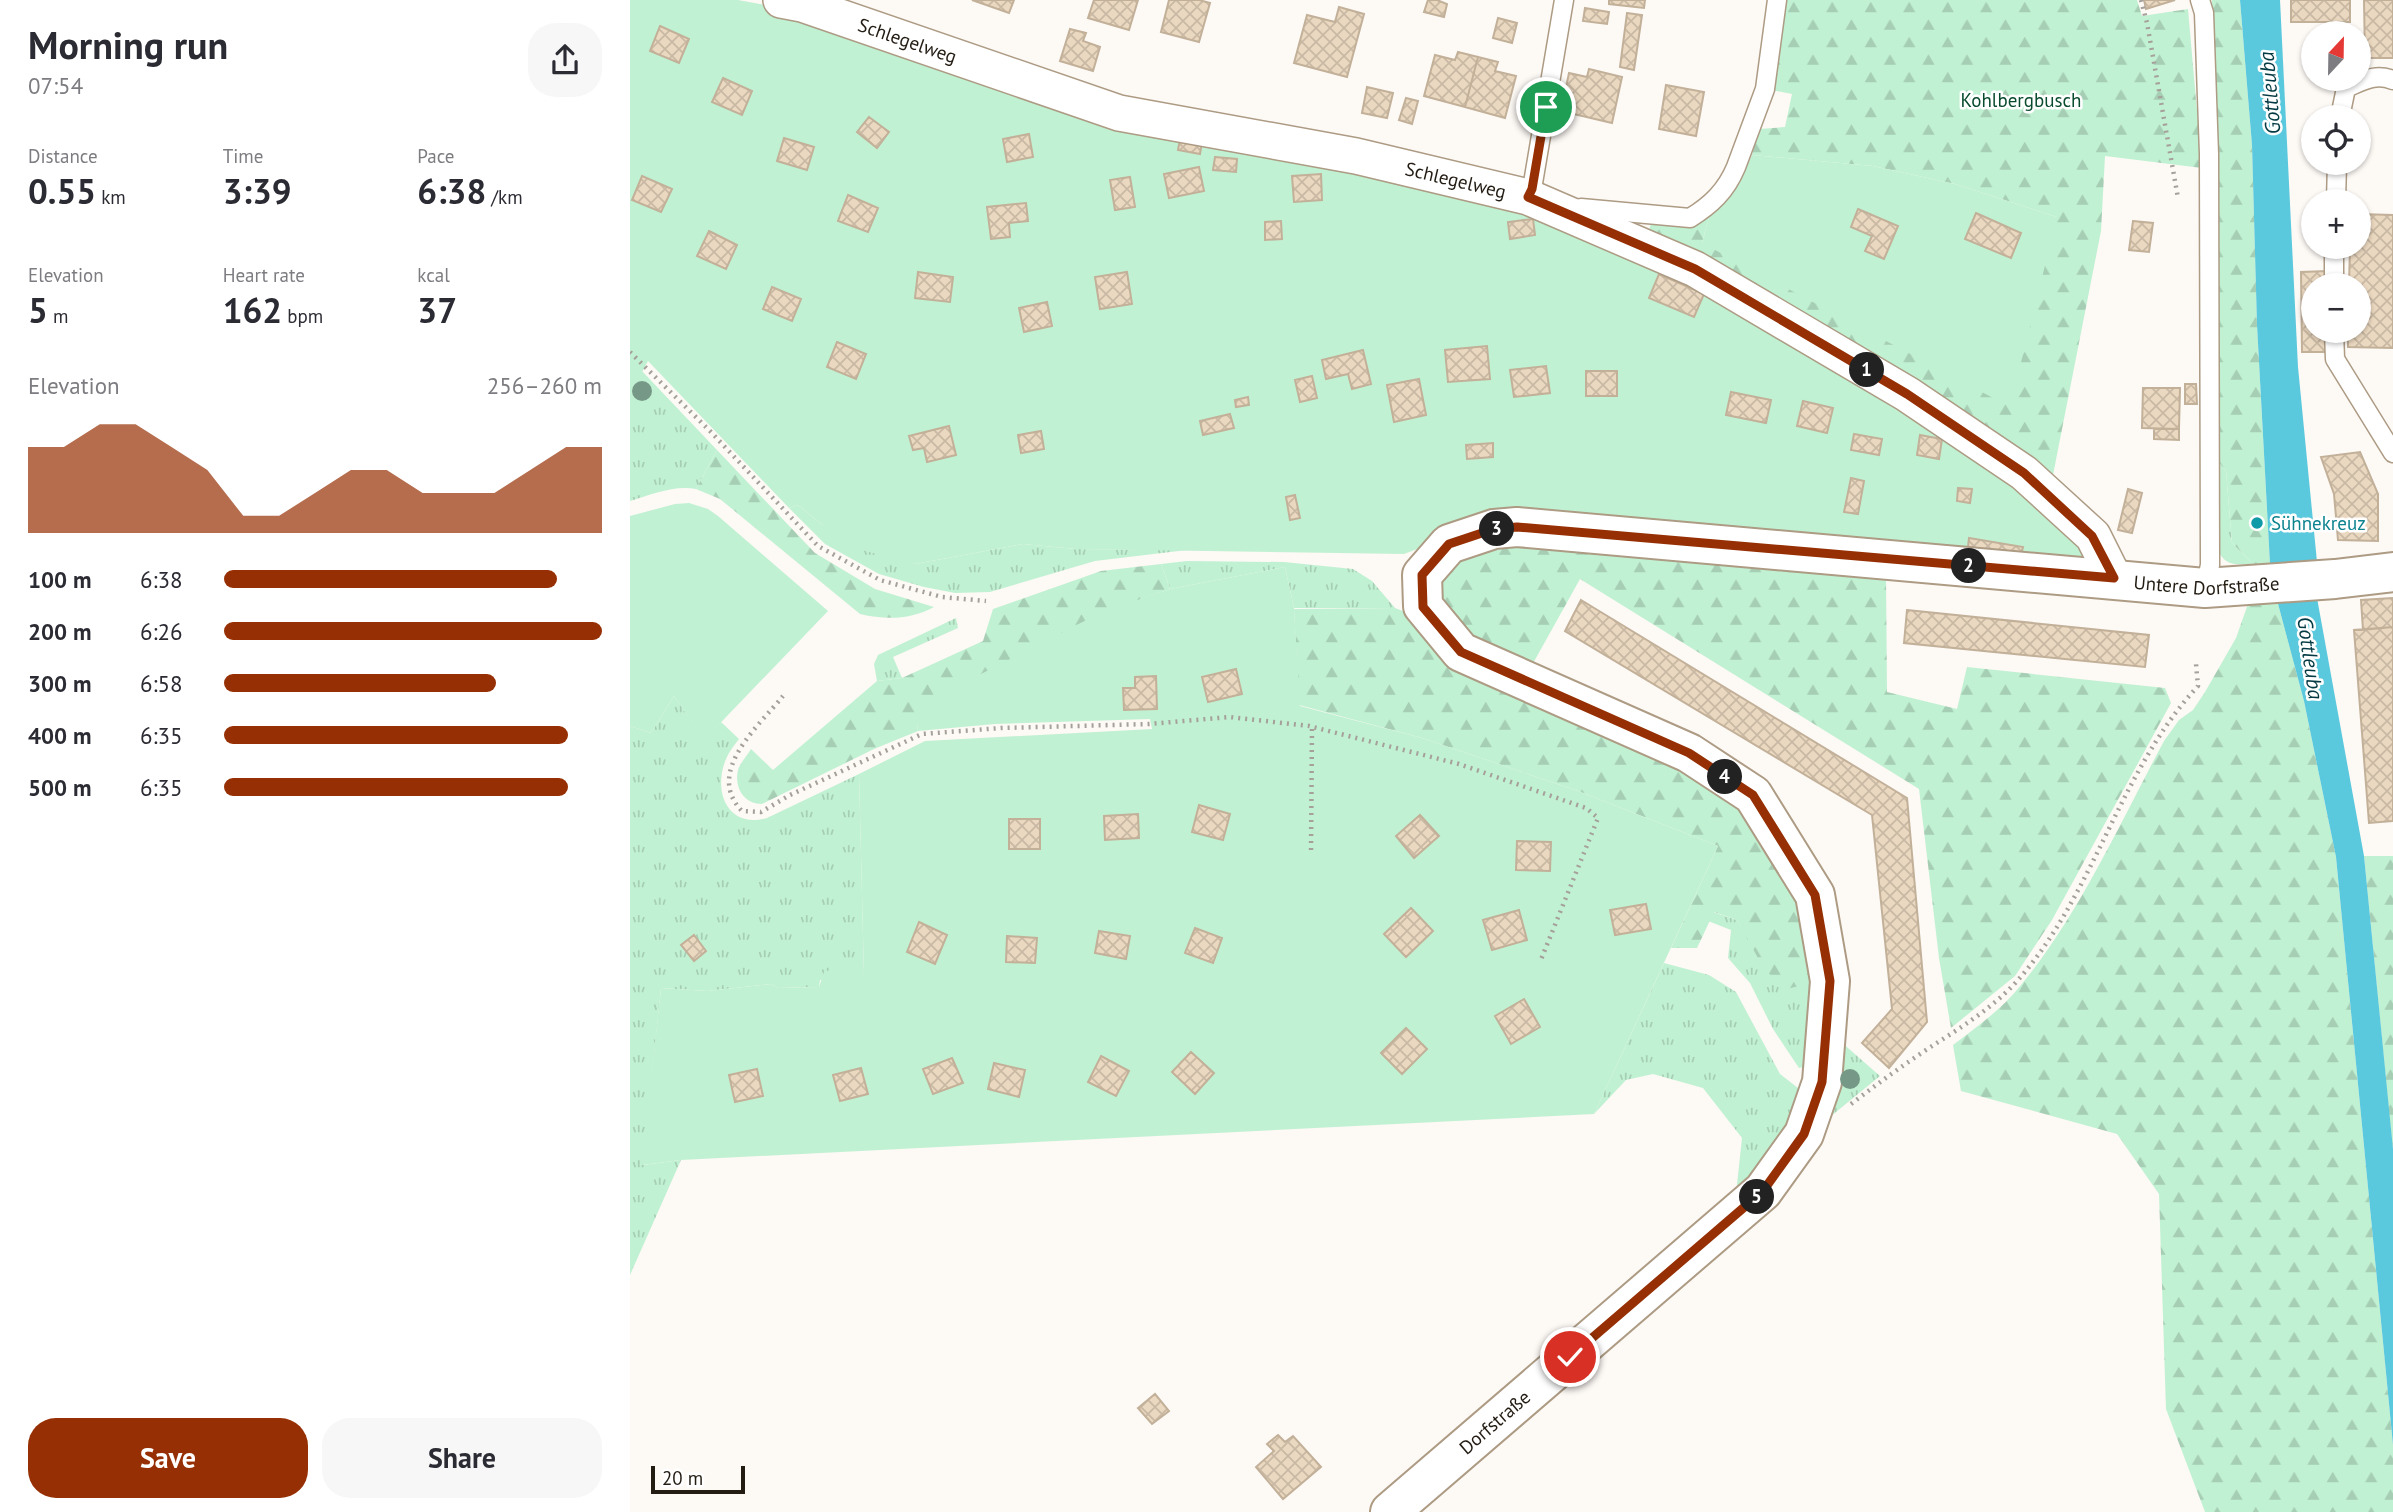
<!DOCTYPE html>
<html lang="en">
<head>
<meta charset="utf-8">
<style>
  body { margin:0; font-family:"PT Sans",sans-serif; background:#f7f7f7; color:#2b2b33; height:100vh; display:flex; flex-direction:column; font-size:26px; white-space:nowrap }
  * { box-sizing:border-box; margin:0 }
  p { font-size:23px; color:#7c7c81 }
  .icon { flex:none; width:38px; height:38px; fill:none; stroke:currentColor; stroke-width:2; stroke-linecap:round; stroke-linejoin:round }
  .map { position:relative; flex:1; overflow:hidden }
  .panel { display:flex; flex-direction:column; background:#fff; width:630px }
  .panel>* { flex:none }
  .needle { width:46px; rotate:22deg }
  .buttons { position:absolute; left:1671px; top:21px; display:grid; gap:14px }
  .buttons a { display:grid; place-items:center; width:70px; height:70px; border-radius:50%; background:#fff; box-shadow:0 2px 5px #0004; font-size:35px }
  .scale { position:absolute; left:21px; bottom:18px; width:94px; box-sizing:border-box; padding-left:7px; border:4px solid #231c13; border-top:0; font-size:19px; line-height:24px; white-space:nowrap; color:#231c13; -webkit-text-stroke:5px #fff; paint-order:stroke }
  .pin { position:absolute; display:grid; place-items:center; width:60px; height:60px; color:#fff; margin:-30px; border:4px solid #fff; border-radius:50%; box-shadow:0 2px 7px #0007 }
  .km { position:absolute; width:35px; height:35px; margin:-18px; border-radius:50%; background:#222; color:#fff; font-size:19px; line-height:35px; text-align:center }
  .round { display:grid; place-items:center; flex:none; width:74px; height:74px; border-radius:28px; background:#f7f7f7 }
  .headline { display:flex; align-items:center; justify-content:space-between; height:119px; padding:0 28px }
  h1 { font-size:38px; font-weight:800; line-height:52px }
  .stats { display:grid; grid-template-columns:repeat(3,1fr); gap:10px; height:119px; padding:7px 28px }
  .stats div { display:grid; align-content:center }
  .stats b { font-size:35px; font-weight:800 }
  .stats small { font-size:19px; font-weight:400 }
  .stats p { font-size:19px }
  .chart { height:196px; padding:14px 28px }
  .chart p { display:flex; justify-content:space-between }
  .chart svg { width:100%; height:126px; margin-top:7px; fill:#963004; opacity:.7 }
  .action { display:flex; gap:14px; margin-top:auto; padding:14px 28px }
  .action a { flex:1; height:80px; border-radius:28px; background:#963004; color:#fff; font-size:28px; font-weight:800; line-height:80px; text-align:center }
  .action a+a { background:#f7f7f7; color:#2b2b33 }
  ul { padding:0 28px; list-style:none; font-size:23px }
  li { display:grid; grid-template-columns:112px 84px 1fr; align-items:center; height:52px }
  li i { height:18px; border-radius:9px; background:#963004 }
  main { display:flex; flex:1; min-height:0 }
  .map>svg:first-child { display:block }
  .grass { fill:url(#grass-tufts) }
  .forest { fill:url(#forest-firs) }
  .garden { fill:#c1f1d3 }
  .water { fill:#5ac8dd }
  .building { fill:url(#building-cross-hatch); stroke:#c2b099; stroke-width:2 }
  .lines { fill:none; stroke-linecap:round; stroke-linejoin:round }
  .service-casing { stroke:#ad9b84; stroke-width:21 }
  .minor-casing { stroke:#ad9b84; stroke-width:38 }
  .tertiary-casing { stroke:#ad9b84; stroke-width:42 }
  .path { stroke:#a5a09a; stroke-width:4.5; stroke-dasharray:2 5; stroke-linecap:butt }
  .service { stroke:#fff; stroke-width:18 }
  .minor { stroke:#fff; stroke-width:35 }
  .tertiary { stroke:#fff; stroke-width:38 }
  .tree { fill:#769987 }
  .route-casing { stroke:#fff; stroke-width:14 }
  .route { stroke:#963004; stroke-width:9 }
  .culture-dot { fill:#0f9aa8; stroke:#fff; stroke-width:2.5 }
  .labels { text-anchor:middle; stroke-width:5; stroke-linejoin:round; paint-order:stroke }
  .street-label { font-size:19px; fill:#231c13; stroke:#fff }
  .park-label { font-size:19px; fill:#084b2d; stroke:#fff }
  .culture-label { font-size:19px; fill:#0d838f; stroke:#fff; text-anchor:start }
  .water-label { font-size:21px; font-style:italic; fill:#043a43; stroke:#fff }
</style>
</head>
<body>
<main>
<section class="panel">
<div class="headline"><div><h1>Morning run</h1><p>07:54</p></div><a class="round"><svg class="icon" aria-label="share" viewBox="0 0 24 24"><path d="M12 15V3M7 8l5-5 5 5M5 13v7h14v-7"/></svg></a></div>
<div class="stats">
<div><p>Distance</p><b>0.55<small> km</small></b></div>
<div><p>Time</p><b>3:39</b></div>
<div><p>Pace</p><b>6:38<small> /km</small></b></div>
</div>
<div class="stats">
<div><p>Elevation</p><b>5<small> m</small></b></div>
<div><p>Heart rate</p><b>162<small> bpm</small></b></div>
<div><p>kcal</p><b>37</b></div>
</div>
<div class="chart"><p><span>Elevation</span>256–260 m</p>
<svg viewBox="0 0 160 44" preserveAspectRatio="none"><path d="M0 44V14L10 14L20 6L30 6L40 14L50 22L60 38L70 38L80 30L90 22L100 22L110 30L120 30L130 30L140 22L150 14L160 14V44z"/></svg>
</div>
<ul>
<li><b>100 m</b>6:38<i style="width:88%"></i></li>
<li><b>200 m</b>6:26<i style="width:100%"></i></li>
<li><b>300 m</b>6:58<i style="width:72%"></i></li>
<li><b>400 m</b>6:35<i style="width:91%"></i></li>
<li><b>500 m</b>6:35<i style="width:91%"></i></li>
</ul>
<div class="action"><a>Save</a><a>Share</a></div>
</section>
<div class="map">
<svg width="1763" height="1512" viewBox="0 0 1763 1512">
  <defs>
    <pattern id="grass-tufts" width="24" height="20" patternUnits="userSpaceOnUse" patternTransform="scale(1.75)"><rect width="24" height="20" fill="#c1f1d3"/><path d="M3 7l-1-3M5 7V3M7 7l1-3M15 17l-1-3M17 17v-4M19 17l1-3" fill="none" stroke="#a6ceb4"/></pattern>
    <pattern id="forest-firs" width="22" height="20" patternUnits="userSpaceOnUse" patternTransform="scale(1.75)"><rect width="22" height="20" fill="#c1f1d3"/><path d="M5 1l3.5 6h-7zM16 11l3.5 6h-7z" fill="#a6ceb4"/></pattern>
    <pattern id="building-cross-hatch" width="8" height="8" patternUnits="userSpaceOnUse" patternTransform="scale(1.75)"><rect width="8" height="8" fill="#ebd8c0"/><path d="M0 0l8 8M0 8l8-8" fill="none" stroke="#c9b9a4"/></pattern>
  </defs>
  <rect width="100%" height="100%" fill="#fdf9f5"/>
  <path class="grass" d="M12,371L87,450L66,489C44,485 21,495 0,501V395Z
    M1585,458L1596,471L1602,543L1623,564C1603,565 1594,566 1585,545Z
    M168,505L191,524L285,564L393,544L446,549L557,550L465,561L360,592L325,593L294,587L249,574L195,544L159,508Z
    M557,561L654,562L723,569L742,581L765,608H664L655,567L540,589L531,564Z
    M326,618L328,628L263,657L272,678L247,681L244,664L248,655Z
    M44,696L74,739L91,722L109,739C102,748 96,756 93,768C85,800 103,828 137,818L229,774L234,976L190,980L189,987L147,988L142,984L77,991L31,988L13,1165L51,1160L0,1275V726L21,733Z
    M1083,912L1107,920L1119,940L1187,982L1178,1066L1169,1068L1143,1029L1120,983L1098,958L1101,930L1078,921Z
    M1034,963L1079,975L1106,992L1150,1074L1168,1088L1171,1103L1160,1125L1105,1203L1112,1138L1073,1088L1023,1074L996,1080L964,1114Z
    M1210,1041L1250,1076L1195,1121Z"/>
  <path class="forest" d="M1155,0H1507L1512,16L1558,9L1572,168L1475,156L1471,231L1421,485L1017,241L1021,222L1058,226L1079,217L1072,243L1427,217L1325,184L1243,166L1122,155L1129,129L1155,127L1162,94L1141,90Z
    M1582,0H1610L1622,145L1627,325L1640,564H1623L1602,543L1596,471L1585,458Z
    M87,450L185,553L245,589L304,607C280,620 256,620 230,614L90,499L66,489Z
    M867,543L1256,576L1257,692L1327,709L1337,667L1535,688L1541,703L1422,920L1385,976L1321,1028L1309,958L1289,789L950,579L901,667L839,642L807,601C811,560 833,558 867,543Z
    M531,564L540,589L472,613L286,708L288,731L244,749L132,804C114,804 104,788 108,770C110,763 117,756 121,749L143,770L247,681L272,678L353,641L363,609L471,571Z
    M1647,600L1674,701L1706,857L1763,1445V1512H1575L1536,1409L1529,1194L1487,1134L1331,1091L1323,1045C1347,1027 1373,1008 1391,985C1449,915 1491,821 1534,741L1549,720L1563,710L1575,692L1606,638L1619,601Z
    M765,608L778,613L792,635L824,664L1052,767L1110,804L1162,865L1187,982L1156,989L1134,969L1107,920L1084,912L1067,948H1041L1088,846L948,791L792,738L669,705L664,609Z
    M1734,856H1763V1149L1762,1142Z"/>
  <path class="garden" d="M0,0H108L141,6L848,193L1064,277L1390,483L1458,548L1454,561L879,514L774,554L446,549L393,544L285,564L232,550L191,524L168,505L159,508L18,361L0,395Z
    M1122,155L1243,166L1325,184L1427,217L1380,407L1072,243L1079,217L1108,184Z
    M59,503L78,509L88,516L198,611L74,740L44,696L21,733L0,726V516L45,504Z
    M655,567L664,608L670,706L792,738L948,791L1088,846L964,1114L51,1160L12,1165L31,988L77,991L142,984L147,988L189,987L194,972L209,967L219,976H234L229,774L295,741L522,729L520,719L365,724L288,731L285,708L472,612L540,589Z"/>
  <path class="water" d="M1610,0H1650L1668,367L1687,562L1640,564L1627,325L1622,145Z
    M1687,598L1734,856L1763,1149V1445L1706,857L1674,701L1647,600Z"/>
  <path class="building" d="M342,0H384L379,13Z
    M464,0H508L499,30L458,18Z
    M539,0H569L580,3L569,42L531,32Z
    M798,0H807L817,4L814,17L794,12Z
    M979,0H1015L1014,8L979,4Z
    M1514,0H1545L1516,9Z
    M1661,0H1720V22H1661Z
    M1734,0H1763V58H1735Z
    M709,7L734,14L717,77L664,63L677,15L705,22Z
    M955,8L979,12L977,24L953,21Z
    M997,13L1012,15L1004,70L990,67Z
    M868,18L887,23L882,43L863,38Z
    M30,26L59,39L49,63L20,51Z
    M440,29L456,33L453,41L470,47L463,71L430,61Z
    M828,52L848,57L835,107L794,96L805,55L825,60Z
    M848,57L868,62L865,71L886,76L875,118L835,107Z
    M959,69L992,77L982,123L931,111L939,73L957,77Z
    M93,78L122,91L112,115L82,102Z
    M1036,85L1074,92L1066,136L1029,129Z
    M737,87L763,93L757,118L732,113Z
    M776,98L788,101L782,124L769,120Z
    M239,117L259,132L247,148L227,132Z
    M399,134L403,157L377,162L373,139Z
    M154,138L184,147L177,170L147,161Z
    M550,139L572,142L570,154L548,150Z
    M585,157L607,159L606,172L583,170Z
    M569,167L574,191L539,198L534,174Z
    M691,174L692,200L664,202L662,176Z
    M12,176L42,189L31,212L2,200Z
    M500,177L505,207L485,210L480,180Z
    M218,195L248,208L238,232L208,221Z
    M396,203L398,221L379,223L380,237L361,239L357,207Z
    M1228,209L1268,226L1254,259L1235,251L1242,236L1221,227Z
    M1346,213L1391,233L1381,258L1335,239Z
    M1729,214L1763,215V348L1718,347V331H1729V285H1719L1720,247H1729Z
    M903,219L905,235L880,239L878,222Z
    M651,221L652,239L635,240V222Z
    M1503,221L1523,223L1519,252L1499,250Z
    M79,231L107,245L96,269L67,256Z
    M1697,271L1698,285H1684V331H1698V352H1672L1671,272Z
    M288,272L323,277L320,302L285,298Z
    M497,272L502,304L470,309L465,277Z
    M1029,274L1074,294L1064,317L1019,298Z
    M142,287L171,299L162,321L133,309Z
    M417,302L422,326L394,332L389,308Z
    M207,342L236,354L226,379L197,367Z
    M857,346L860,379L818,382L815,350Z
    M733,350L741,384L722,389L718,374L696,379L692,360Z
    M916,366L920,393L884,397L880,370Z
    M956,371H987V396H956Z
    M682,376L687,398L670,402L665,380Z
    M789,379L796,415L764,422L757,385Z
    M1555,384H1566L1567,404H1555Z
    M1513,388H1550L1549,429L1512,428Z
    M1101,392L1141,400L1136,423L1096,415Z
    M618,397L619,405L606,407L605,400Z
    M1173,401L1203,408L1197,433L1167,426Z
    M600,414L604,428L573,435L570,421Z
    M319,426L326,455L297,462L294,448L283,450L279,436Z
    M1524,429H1549V440L1524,439Z
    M411,431L414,449L391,453L388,435Z
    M1224,434L1252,439L1249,455L1221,450Z
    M1290,435L1312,439L1309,459L1287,455Z
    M863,443V457L837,459L836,445Z
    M1730,452L1748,494V541L1708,540L1704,494L1691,457Z
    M1221,478L1234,481L1228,514L1214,512Z
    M1328,488L1342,489L1340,503L1327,501Z
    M1498,489L1512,493L1502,533L1488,530Z
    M665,495L670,518L660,520L656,497Z
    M1339,538L1393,547L1391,555L1338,547Z
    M1763,598V627L1733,630L1731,600Z
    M951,600L1277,798L1297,1022L1259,1068L1232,1043L1262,1009L1242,815L935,631Z
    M1277,610L1519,635L1515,667L1274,643Z
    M1763,627V821L1739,823L1724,630Z
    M606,669L612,694L578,702L572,677Z
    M526,676L527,709L494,710L493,688H505V677Z
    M569,805L600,814L593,840L562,832Z
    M508,814L509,838L475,840L474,816Z
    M790,815L809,836L784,858L766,836Z
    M379,819H410V849H379Z
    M887,841L921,842L920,871L886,870Z
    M1016,904L1021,929L985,935L980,910Z
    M781,908L803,931L776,957L754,934Z
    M889,910L897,940L862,950L853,920Z
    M289,922L317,935L305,964L277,952Z
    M565,928L592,938L583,963L555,953Z
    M469,931L500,936L496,959L465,953Z
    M64,935L76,951L64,961L51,945Z
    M377,936L407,938L405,963L376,962Z
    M894,999L910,1027L881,1044L865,1016Z
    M776,1028L797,1049L772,1074L751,1053Z
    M561,1052L584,1073L565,1094L542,1072Z
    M471,1056L499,1071L486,1096L458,1082Z
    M322,1058L333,1083L303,1094L293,1069Z
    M364,1063L395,1070L389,1097L358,1089Z
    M231,1068L238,1094L210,1101L203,1075Z
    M127,1069L133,1096L105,1102L99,1075Z
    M525,1394L539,1411L522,1424L508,1408Z
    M648,1435L655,1442L663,1436L691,1467L653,1499L626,1467L644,1451L637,1444Z"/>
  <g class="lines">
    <g class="service-casing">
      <path id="service" d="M1570,0L1574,13L1579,154L1580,565L1575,588
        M1710,117L1716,88C1733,81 1745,73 1763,80
        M898,197L902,189L934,0
        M1706,201L1707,163
        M951,208L1060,218C1081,205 1096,191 1106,167L1135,89L1147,0
        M1704,285V247
        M1704,331L1705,359L1763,453"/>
    </g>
    <g class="minor-casing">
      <g id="minor">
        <path id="s1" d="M151,0L172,4L489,113L726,156L898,197L1065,269L1277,394L1394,473L1463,536L1484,578"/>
      </g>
    </g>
    <g class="tertiary-casing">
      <g id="tertiary">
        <path id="s2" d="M760,1512L1133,1191L1174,1134L1192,1082L1200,981L1185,895L1123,795L1059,753L831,652L793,606L792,575L819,544L864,529L887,527L1575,588L1705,579L1763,572"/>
      </g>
    </g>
    <path class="path" d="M1511,0L1517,23L1548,198
      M0,352L80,431L188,546L250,580L312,597L356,601
      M153,696C129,726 74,772 112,811L131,812L160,795L292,734L371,728L519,724L600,717L679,726L829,764L956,808L968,818L910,962
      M681,850L682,727
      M1221,1104C1247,1084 1272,1066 1299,1048C1330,1028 1363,1008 1388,980C1465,893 1489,771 1568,686L1566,664"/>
    <use href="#service" class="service"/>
    <use href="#minor" class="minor"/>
    <use href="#tertiary" class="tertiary"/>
  </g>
  <g class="tree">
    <circle cx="12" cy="391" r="10"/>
    <circle cx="1220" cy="1079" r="10"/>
  </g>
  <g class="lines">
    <g class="route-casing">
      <path id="route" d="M916,107L902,189L898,197L1065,269L1277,394L1394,473L1462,536L1484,578L887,527L864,529L819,544L792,575L793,607L831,652L1059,753L1123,795L1185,895L1200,981L1192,1082L1174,1134L1133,1191L940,1357"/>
    </g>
    <use href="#route" class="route"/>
  </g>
  <circle class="culture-dot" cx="1627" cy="523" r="7"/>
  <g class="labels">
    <g class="street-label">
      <text dy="7" stroke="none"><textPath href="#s1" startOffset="133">Schlegelweg</textPath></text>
      <text dy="7" stroke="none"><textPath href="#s1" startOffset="700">Schlegelweg</textPath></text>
      <text dy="7" stroke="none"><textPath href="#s2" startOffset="2144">Untere Dorfstraße</textPath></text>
      <text dy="7" stroke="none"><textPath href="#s2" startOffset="138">Dorfstraße</textPath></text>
    </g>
    <g class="park-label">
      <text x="1391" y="107">Kohlbergbusch</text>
    </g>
    <g class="culture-label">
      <text x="1641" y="530">Sühnekreuz</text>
    </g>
    <g class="water-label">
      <text transform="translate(1640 93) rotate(-95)" y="7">Gottleuba</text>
      <text transform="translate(1680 658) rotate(82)" y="7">Gottleuba</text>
    </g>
  </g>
</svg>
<div class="buttons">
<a><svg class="needle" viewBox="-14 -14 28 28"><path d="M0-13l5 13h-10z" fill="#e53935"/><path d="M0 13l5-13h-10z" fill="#7c7c81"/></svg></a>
<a><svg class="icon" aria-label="locate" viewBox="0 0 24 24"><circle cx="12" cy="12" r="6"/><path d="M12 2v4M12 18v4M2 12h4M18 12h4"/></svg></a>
<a>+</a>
<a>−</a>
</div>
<div class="scale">20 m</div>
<div class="pin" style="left:916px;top:107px;background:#1e9e55"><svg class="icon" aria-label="arrive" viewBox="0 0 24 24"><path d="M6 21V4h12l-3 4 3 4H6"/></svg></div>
<div class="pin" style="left:940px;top:1357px;background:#d93025"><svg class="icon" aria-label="check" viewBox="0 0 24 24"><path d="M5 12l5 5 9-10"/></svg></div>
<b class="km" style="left:1237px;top:370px">1</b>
<b class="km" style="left:1339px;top:566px">2</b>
<b class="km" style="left:867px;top:529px">3</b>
<b class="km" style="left:1095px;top:777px">4</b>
<b class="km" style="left:1127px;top:1197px">5</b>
</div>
</main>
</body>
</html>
